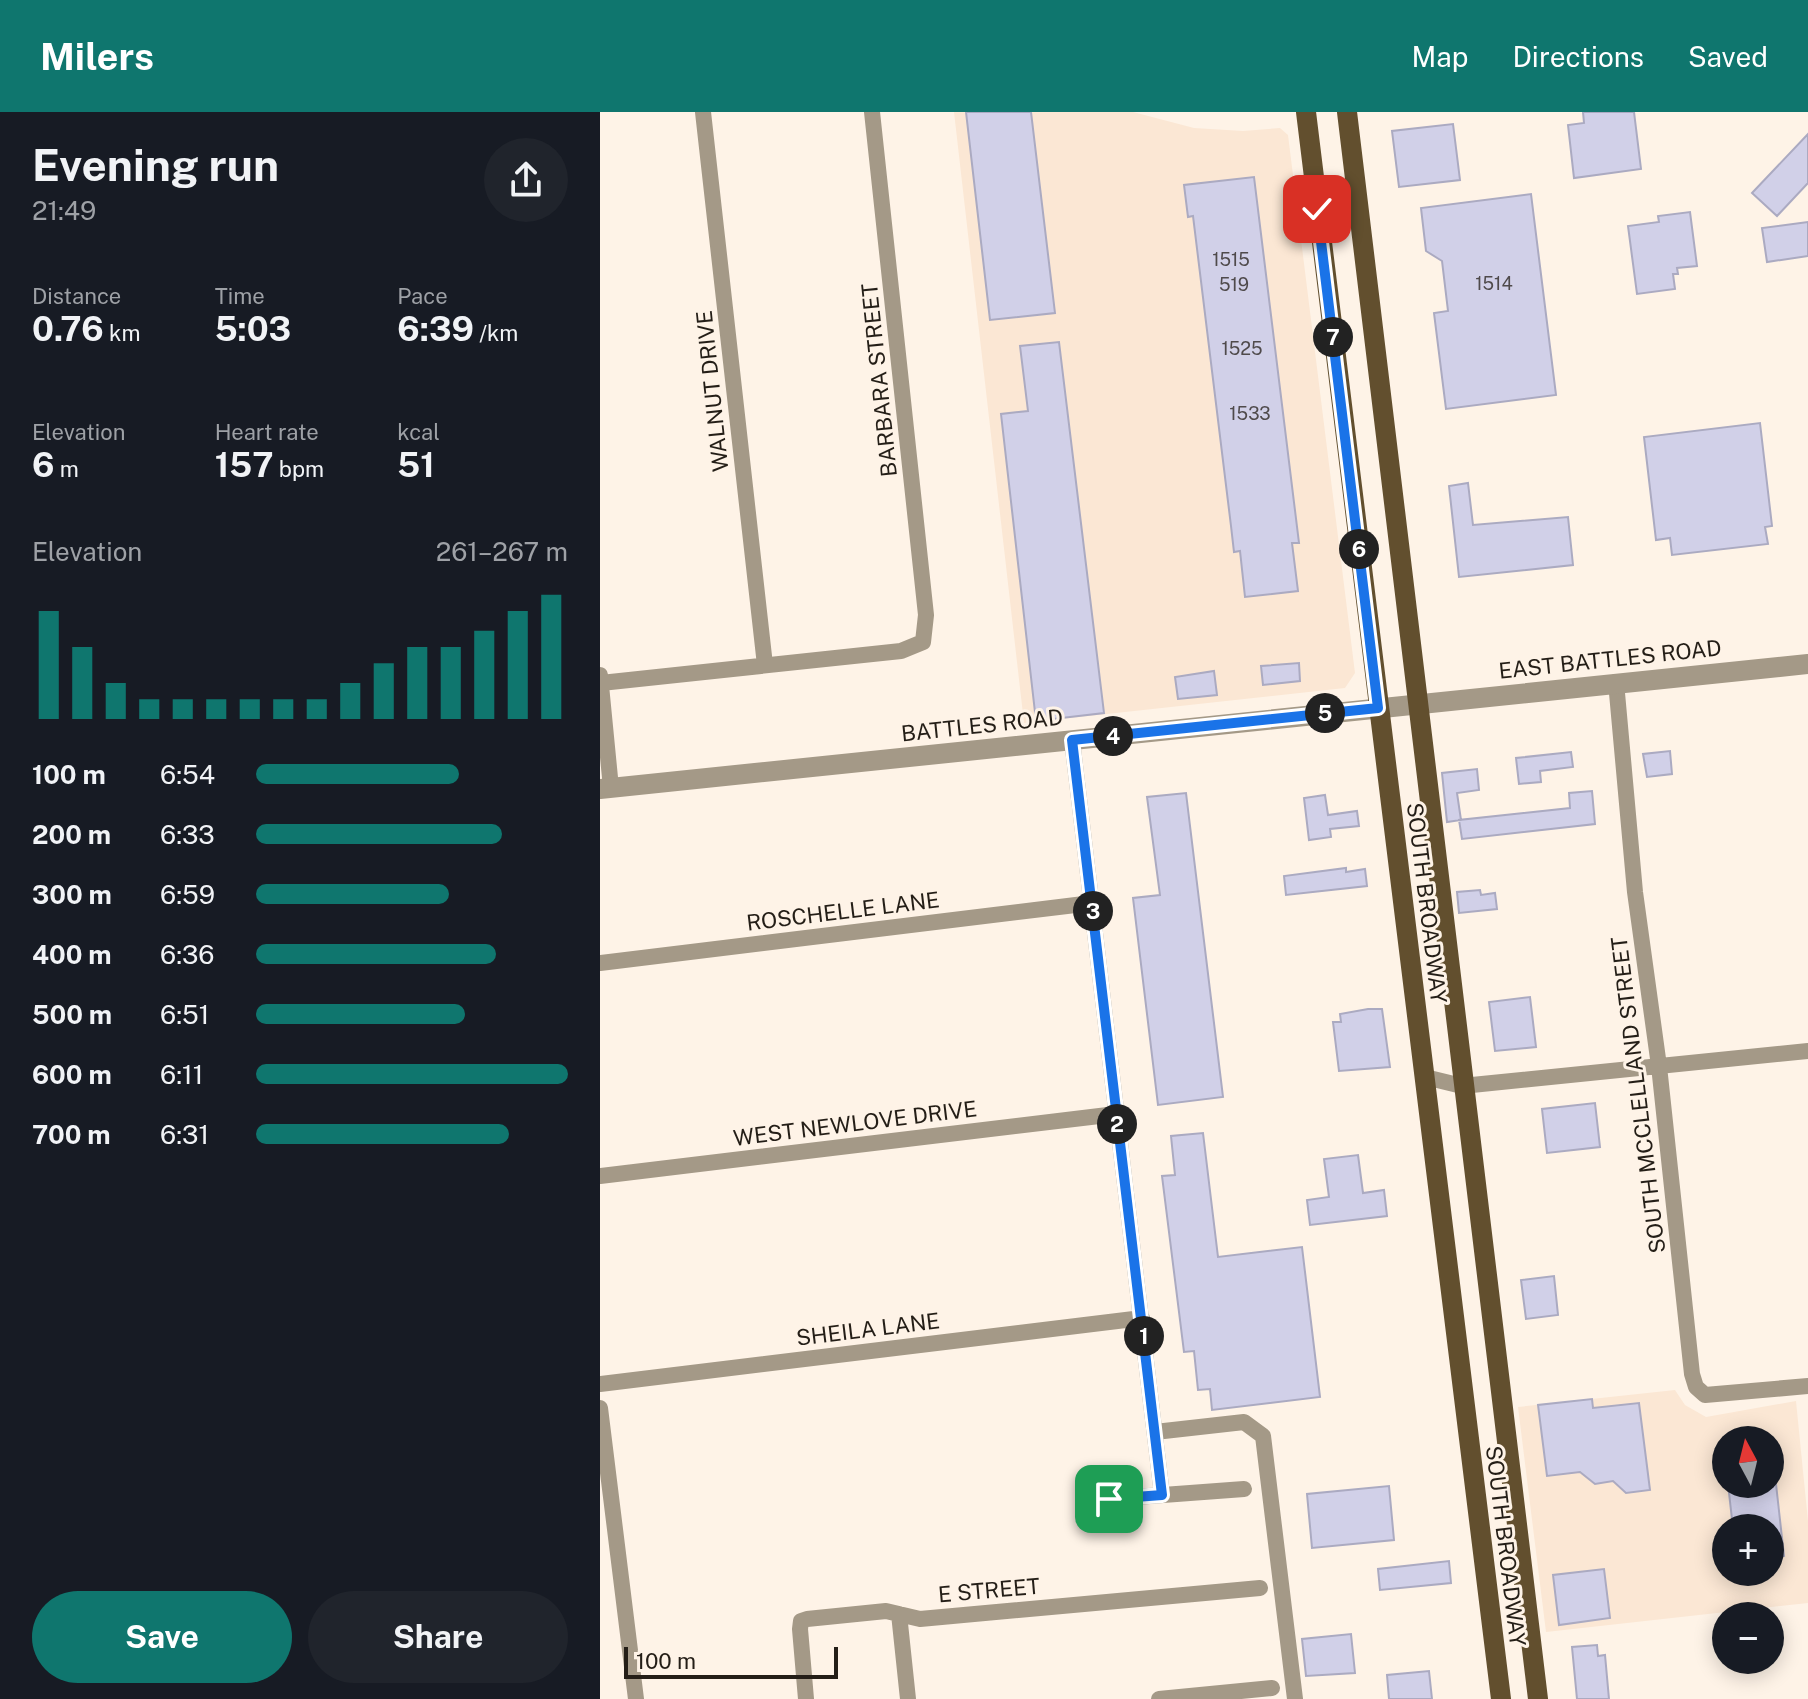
<!DOCTYPE html>
<html lang="en">
<head>
<meta charset="utf-8">
<style>
  body { margin:0; font-family:"Public Sans",sans-serif; background:#20242c; color:#f1f3f6; height:100vh; display:flex; flex-direction:column; font-size:30px; white-space:nowrap }
  * { box-sizing:border-box; margin:0 }
  p { font-size:26px; color:#9ea1a6 }
  .icon { flex:none; width:44px; height:44px; fill:none; stroke:currentColor; stroke-width:2; stroke-linecap:round; stroke-linejoin:round }
  .map { position:relative; flex:1; overflow:hidden }
  .side { display:flex; flex-direction:column; background:#171b24; width:600px }
  .side>* { flex:none }
  .needle { width:52px; rotate:353deg }
  .controls { position:absolute; left:1112px; top:1314px; display:grid; gap:16px }
  .controls a { display:grid; place-items:center; width:72px; height:72px; border-radius:50%; background:#171b24; box-shadow:0 4px 20px #0003; font-size:40px }
  .scale { position:absolute; left:24px; bottom:20px; width:214px; box-sizing:border-box; padding-left:8px; border:4px solid #241e17; border-top:0; font-size:22px; line-height:28px; white-space:nowrap; color:#241e17; -webkit-text-stroke:6px #fef3e7; paint-order:stroke }
  .pin { position:absolute; display:grid; place-items:center; width:68px; height:68px; color:#fff; margin:-34px; border-radius:16px; box-shadow:0 4px 12px #0006 }
  .km { position:absolute; width:40px; height:40px; margin:-20px; border-radius:50%; background:#222; color:#fff; font-size:22px; line-height:40px; text-align:center }
  .round { display:grid; place-items:center; flex:none; width:84px; height:84px; border-radius:42px; background:#20242c }
  .overview { display:flex; align-items:center; justify-content:space-between; height:136px; padding:0 32px }
  h1 { font-size:44px; font-weight:700; line-height:60px }
  .metrics { display:grid; grid-template-columns:repeat(3,1fr); gap:12px; height:136px; padding:8px 32px }
  .metrics div { display:grid; align-content:center }
  .metrics b { font-size:34px; font-weight:700 }
  .metrics small { font-size:22px; font-weight:400 }
  .metrics p { font-size:22px }
  .chart { height:224px; padding:16px 32px }
  .chart p { display:flex; justify-content:space-between }
  .chart svg { width:100%; height:144px; margin-top:8px; stroke:#0f766e; stroke-width:6 }
  .action { display:flex; gap:16px; margin-top:auto; padding:16px 32px }
  .action a { flex:1; height:92px; border-radius:48px; background:#0f766e; color:#fff; font-size:32px; font-weight:700; line-height:92px; text-align:center }
  .action a+a { background:#20242c; color:#f1f3f6 }
  ul { padding:0 32px; list-style:none; font-size:26px }
  li { display:grid; grid-template-columns:128px 96px 1fr; align-items:center; height:60px }
  li i { height:20px; border-radius:10px; background:#0f766e }
  header { display:flex; align-items:center; gap:48px; box-sizing:border-box; height:112px; padding:0 40px; background:#0f766e; color:#fff }
  header strong { font-size:38px }
  nav { display:flex; gap:44px; margin-inline-start:auto; font-size:28px }
  main { display:flex; flex:1; min-height:0 }
  .map>svg:first-child { display:block }
  .built { fill:#fbe7d4; fill-rule:evenodd }
  .building { fill:#d1d0e8; stroke:#abaac1; stroke-width:2 }
  .lines { fill:none; stroke-linecap:round; stroke-linejoin:round }
  .minor { stroke:#a49987; stroke-width:16 }
  .tertiary { stroke:#a49987; stroke-width:20 }
  .primary { stroke:#624f2e; stroke-width:20 }
  .route-casing { stroke:#fff; stroke-width:16 }
  .route { stroke:#1a73e8; stroke-width:10 }
  .labels { text-anchor:middle; stroke-width:6; stroke-linejoin:round; paint-order:stroke }
  .number-label { font-size:18px; fill:#4f4a4b }
  .street-label { font-size:22px; fill:#241e17; stroke:#fef3e7 }
</style>
</head>
<body>
<header>
<strong>Milers</strong>
<nav><a>Map</a><a>Directions</a><a>Saved</a></nav>
</header>
<main>
<section class="side">
<div class="overview"><div><h1>Evening run</h1><p>21:49</p></div><a class="round"><svg class="icon" aria-label="share" viewBox="0 0 24 24"><path d="M12 15V3M7 8l5-5 5 5M5 13v7h14v-7"/></svg></a></div>
<div class="metrics">
<div><p>Distance</p><b>0.76<small> km</small></b></div>
<div><p>Time</p><b>5:03</b></div>
<div><p>Pace</p><b>6:39<small> /km</small></b></div>
</div>
<div class="metrics">
<div><p>Elevation</p><b>6<small> m</small></b></div>
<div><p>Heart rate</p><b>157<small> bpm</small></b></div>
<div><p>kcal</p><b>51</b></div>
</div>
<div class="chart"><p><span>Elevation</span>261–267 m</p>
<svg viewBox="0 0 160 44" preserveAspectRatio="none"><path d="M5 44V11M15 44V22M25 44V33M35 44V38M45 44V38M55 44V38M65 44V38M75 44V38M85 44V38M95 44V33M105 44V27M115 44V22M125 44V22M135 44V17M145 44V11M155 44V6"/></svg>
</div>
<ul>
<li><b>100 m</b>6:54<i style="width:65%"></i></li>
<li><b>200 m</b>6:33<i style="width:79%"></i></li>
<li><b>300 m</b>6:59<i style="width:62%"></i></li>
<li><b>400 m</b>6:36<i style="width:77%"></i></li>
<li><b>500 m</b>6:51<i style="width:67%"></i></li>
<li><b>600 m</b>6:11<i style="width:100%"></i></li>
<li><b>700 m</b>6:31<i style="width:81%"></i></li>
</ul>
<div class="action"><a>Save</a><a>Share</a></div>
</section>
<div class="map">
<svg width="1208" height="1587" viewBox="0 0 1208 1587">
  <rect width="100%" height="100%" fill="#fef3e7"/>
  <path class="built" d="M354,0H533L594,16L643,19L680,16L688,23L755,561L745,576L424,611Z
    M1075,1278L1085,1293L1106,1305L1196,1289L1208,1409V1491L946,1520L918,1295ZM1126,1328H1170V1372H1126ZM1126,1416H1170V1460H1126Z"/>
  <path class="building" d="M366,0H431L455,201L390,208Z
    M983,0H1034L1041,57L974,66L968,13L984,11Z
    M853,12L860,68L799,75L792,19Z
    M1208,22V71L1177,104L1152,81Z
    M654,65L699,431H692L698,479L645,485L640,439L634,440L631,414L593,104L588,105L584,73Z
    M931,82L956,283L846,297L834,201L848,199L842,149L826,139L821,96Z
    M1090,100L1097,154L1077,156L1078,162H1073L1075,177L1037,182L1028,114L1059,110L1058,104Z
    M1208,110V144L1167,150L1162,116Z
    M459,230L504,601L436,609L401,302L428,299L420,234Z
    M1160,311L1172,414L1165,415L1168,432L1072,443L1070,426L1056,428L1044,325Z
    M868,371L873,413L968,405L973,453L859,465L849,374Z
    M699,551L700,569L663,573L661,554Z
    M614,559L617,583L578,587L575,565Z
    M1070,639L1072,662L1047,665L1043,642Z
    M971,640L973,655L940,659L941,670L919,672L916,646Z
    M877,657L879,678L857,681L861,708L847,710L842,661Z
    M992,679L995,712L862,727L859,708L970,696L969,681Z
    M586,681L623,985L558,993L533,786L560,783L547,685Z
    M725,683L728,703L757,699L759,714L730,717L731,725L709,728L704,686Z
    M746,756V760L765,757L767,774L686,783L684,764Z
    M880,778L881,783L895,781L897,797L859,801L857,780Z
    M930,885L936,935L895,939L889,890Z
    M768,897H782L790,955L739,959L733,910H741L740,902Z
    M995,991L1000,1035L947,1041L942,997Z
    M603,1021L618,1145L702,1135L720,1285L612,1298L610,1277L598,1278L594,1239L584,1240L562,1064L575,1063L571,1024Z
    M758,1043L763,1081L784,1078L787,1104L710,1113L707,1088L729,1085L724,1047Z
    M954,1164L958,1203L926,1207L921,1168Z
    M992,1287L993,1296L1039,1291L1050,1378L1026,1381L1013,1369L995,1372L980,1360L947,1364L938,1293Z
    M1128,1372H1176L1184,1444L1170,1446V1416H1133Z
    M789,1374L794,1428L712,1436L707,1382Z
    M849,1449L851,1471L780,1478L778,1457Z
    M1004,1457L1010,1506L959,1513L953,1463Z
    M751,1522L755,1561L706,1564L702,1527Z
    M997,1533L998,1544L1005,1543L1009,1587H977L972,1535Z
    M829,1559L832,1587H789L787,1563Z"/>
  <g class="lines">
    <path class="minor" d="M103,0L165,553
      M0,563L11,676
      M1016,570L1035,780L1059,954L1092,1262L1096,1275L1105,1283L1208,1274
      M1,571L301,539L323,530L326,503L272,0
      M472,628L562,1383
      M0,851L492,791
      M825,965L862,974L1208,939
      M0,1064L516,1002
      M0,1272L542,1206
      M0,1296L36,1587
      M555,1320L644,1310L663,1324L695,1587
      M492,1383L509,1387L644,1377
      M299,1502L308,1587
      M206,1587L200,1517L201,1509L207,1507L286,1499L320,1507L660,1476
      M559,1587L672,1576"/>
    <path class="tertiary" d="M0,677L1208,552"/>
    <path class="primary" d="M706,0L901,1587
      M747,0L938,1587"/>
  </g>
  <g class="lines">
    <g class="route-casing">
      <path id="route" d="M509,1387L562,1383L472,628L778,596L717,97"/>
    </g>
    <use href="#route" class="route"/>
  </g>
  <g class="labels">
    <g class="number-label">
      <text x="631" y="154">1515</text>
      <text x="894" y="178">1514</text>
      <text x="634" y="179">519</text>
      <text x="642" y="243">1525</text>
      <text x="650" y="308">1533</text>
    </g>
    <g class="street-label">
      <text transform="translate(279 268) rotate(-96)" y="8">BARBARA STREET</text>
      <text transform="translate(112 279) rotate(-96)" y="8">WALNUT DRIVE</text>
      <text transform="translate(1010 547) rotate(-6)" y="8">EAST BATTLES ROAD</text>
      <text transform="translate(382 613) rotate(-6)" y="8">BATTLES ROAD</text>
      <text transform="translate(827 791) rotate(83)" y="8">SOUTH BROADWAY</text>
      <text transform="translate(243 799) rotate(-7)" y="8">ROSCHELLE LANE</text>
      <text transform="translate(1038 983) rotate(-97)" y="8">SOUTH MCCLELLAND STREET</text>
      <text transform="translate(255 1011) rotate(-7)" y="8">WEST NEWLOVE DRIVE</text>
      <text transform="translate(268 1217) rotate(-7)" y="8">SHEILA LANE</text>
      <text transform="translate(906 1434) rotate(83)" y="8">SOUTH BROADWAY</text>
      <text transform="translate(389 1478) rotate(-5)" y="8">E STREET</text>
    </g>
  </g>
</svg>
<div class="controls">
<a><svg class="needle" viewBox="-14 -14 28 28"><path d="M0-13l5 13h-10z" fill="#e53935"/><path d="M0 13l5-13h-10z" fill="#9ea1a6"/></svg></a>
<a>+</a>
<a>−</a>
</div>
<div class="scale">100 m</div>
<div class="pin" style="left:509px;top:1387px;background:#1e9e55"><svg class="icon" aria-label="arrive" viewBox="0 0 24 24"><path d="M6 21V4h12l-3 4 3 4H6"/></svg></div>
<div class="pin" style="left:717px;top:97px;background:#d93025"><svg class="icon" aria-label="check" viewBox="0 0 24 24"><path d="M5 12l5 5 9-10"/></svg></div>
<b class="km" style="left:544px;top:1224px">1</b>
<b class="km" style="left:517px;top:1012px">2</b>
<b class="km" style="left:493px;top:799px">3</b>
<b class="km" style="left:513px;top:624px">4</b>
<b class="km" style="left:725px;top:601px">5</b>
<b class="km" style="left:759px;top:437px">6</b>
<b class="km" style="left:733px;top:225px">7</b>
</div>
</main>
</body>
</html>
